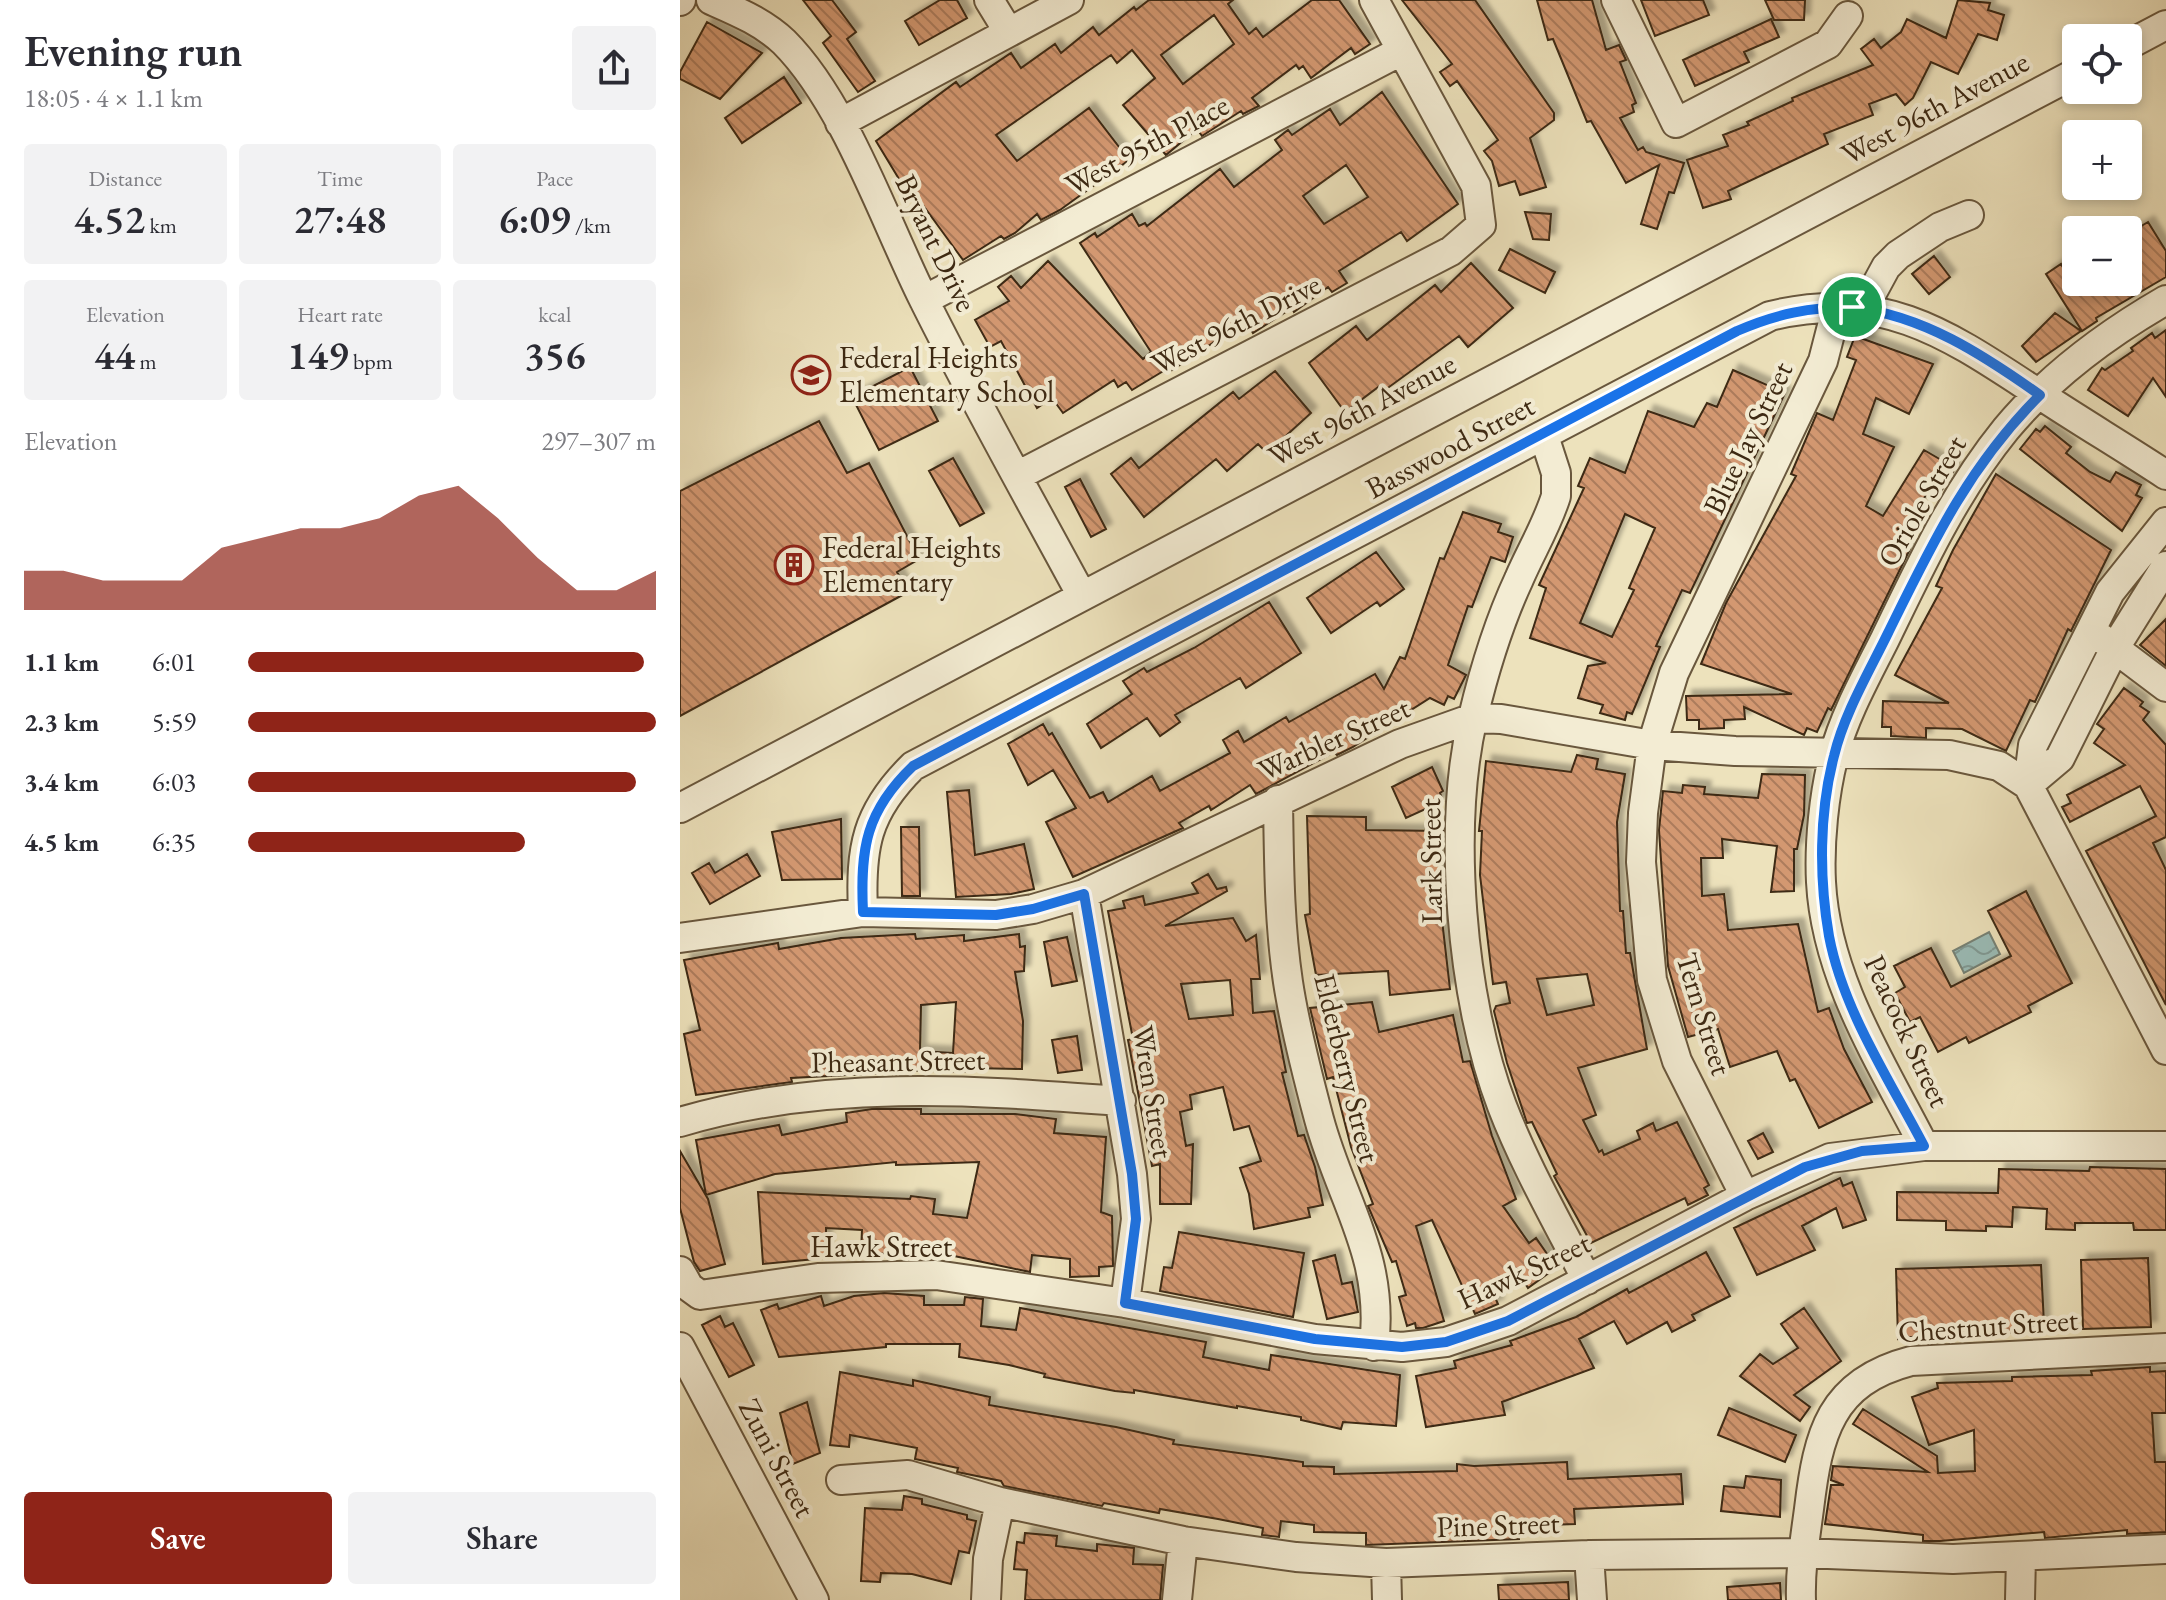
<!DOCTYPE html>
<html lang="en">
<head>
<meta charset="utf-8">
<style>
  body { margin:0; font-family:"EB Garamond",serif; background:#f2f2f3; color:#2b2b33; height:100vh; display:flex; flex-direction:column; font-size:30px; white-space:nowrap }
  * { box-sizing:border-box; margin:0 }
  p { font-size:26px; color:#7c7c81 }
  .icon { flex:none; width:44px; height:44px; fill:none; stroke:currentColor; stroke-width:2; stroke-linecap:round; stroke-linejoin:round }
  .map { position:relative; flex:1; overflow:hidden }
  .sheet { display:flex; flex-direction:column; background:#fff; width:680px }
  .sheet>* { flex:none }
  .buttons { position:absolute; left:1382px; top:24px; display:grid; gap:16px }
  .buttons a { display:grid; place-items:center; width:80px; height:80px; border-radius:8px; background:#fff; box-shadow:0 4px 12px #0003; font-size:40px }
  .pin { position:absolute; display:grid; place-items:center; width:68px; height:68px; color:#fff; margin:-34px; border:4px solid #fff; border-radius:50%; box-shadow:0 2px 8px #0007 }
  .round { display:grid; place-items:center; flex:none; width:84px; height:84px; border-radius:8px; background:#f2f2f3 }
  .headline { display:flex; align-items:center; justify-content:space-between; height:136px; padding:0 24px }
  h1 { font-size:44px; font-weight:600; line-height:60px }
  .metrics { display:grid; grid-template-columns:repeat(3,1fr); gap:12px; height:136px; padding:8px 24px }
  .metrics div { display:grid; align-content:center; border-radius:8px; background:#f2f2f3; text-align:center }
  .metrics b { font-size:40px; font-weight:600 }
  .metrics small { font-size:22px; font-weight:400 }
  .metrics p { font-size:22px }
  .chart { height:224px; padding:16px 24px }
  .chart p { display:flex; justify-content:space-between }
  .chart svg { width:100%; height:144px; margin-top:8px; fill:#8f2418; opacity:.7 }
  .button { display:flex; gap:16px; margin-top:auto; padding:16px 24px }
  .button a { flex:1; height:92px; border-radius:8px; background:#8f2418; color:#fff; font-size:32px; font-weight:600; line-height:92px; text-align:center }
  .button a+a { background:#f2f2f3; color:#2b2b33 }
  ul { padding:0 24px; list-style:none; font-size:26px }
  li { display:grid; grid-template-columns:128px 96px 1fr; align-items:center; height:60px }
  li i { height:20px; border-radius:10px; background:#8f2418 }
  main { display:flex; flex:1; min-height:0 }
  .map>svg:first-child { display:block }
  .water { fill:url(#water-waves); stroke:#758175; stroke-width:2 }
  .building { fill:url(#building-back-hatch); stroke:#3d2913; stroke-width:2; fill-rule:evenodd; filter:url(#shadow) }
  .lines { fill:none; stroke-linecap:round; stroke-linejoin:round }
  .minor-casing { stroke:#69573d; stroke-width:32 }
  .minor { stroke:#f3ecd3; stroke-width:28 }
  .route-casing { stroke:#fff; stroke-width:16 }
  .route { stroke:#1a73e8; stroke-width:10 }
  .labels { text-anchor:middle; stroke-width:8; stroke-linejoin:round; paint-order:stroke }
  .street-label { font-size:30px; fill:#3d2913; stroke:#f3ecd3 }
  .poi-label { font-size:30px; fill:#3d2913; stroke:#f3ecd3; text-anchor:start }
</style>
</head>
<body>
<main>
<section class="sheet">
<div class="headline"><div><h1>Evening run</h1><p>18:05 · 4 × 1.1 km</p></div><a class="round"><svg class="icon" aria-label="share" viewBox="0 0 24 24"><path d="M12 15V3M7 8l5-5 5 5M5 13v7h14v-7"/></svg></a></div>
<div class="metrics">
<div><p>Distance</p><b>4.52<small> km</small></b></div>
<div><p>Time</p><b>27:48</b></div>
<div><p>Pace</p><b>6:09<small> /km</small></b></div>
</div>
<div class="metrics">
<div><p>Elevation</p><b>44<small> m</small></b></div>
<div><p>Heart rate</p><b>149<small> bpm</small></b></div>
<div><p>kcal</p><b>356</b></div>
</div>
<div class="chart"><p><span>Elevation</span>297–307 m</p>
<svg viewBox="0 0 160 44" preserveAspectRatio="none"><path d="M0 44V32L10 32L20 35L30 35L40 35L50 25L60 22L70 19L80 19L90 16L100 9L110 6L120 16L130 28L140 38L150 38L160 32V44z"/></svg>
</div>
<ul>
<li><b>1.1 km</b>6:01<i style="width:97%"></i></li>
<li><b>2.3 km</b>5:59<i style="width:100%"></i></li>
<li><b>3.4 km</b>6:03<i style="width:95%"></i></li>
<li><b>4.5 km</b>6:35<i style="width:68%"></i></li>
</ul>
<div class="button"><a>Save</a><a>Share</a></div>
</section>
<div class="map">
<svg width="1486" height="1600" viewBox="0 0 1486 1600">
  <defs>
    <pattern id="water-waves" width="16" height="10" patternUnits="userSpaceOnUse" patternTransform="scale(2)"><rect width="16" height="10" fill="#9abcb7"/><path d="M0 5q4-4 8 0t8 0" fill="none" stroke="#7f9994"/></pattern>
    <pattern id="building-back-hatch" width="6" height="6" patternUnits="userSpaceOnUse" patternTransform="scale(2)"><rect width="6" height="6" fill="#d39871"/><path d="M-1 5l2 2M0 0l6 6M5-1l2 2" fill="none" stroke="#ac7c5c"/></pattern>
    <filter id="shadow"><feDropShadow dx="6" dy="-6" stdDeviation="2" flood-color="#0004"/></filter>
  </defs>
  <rect width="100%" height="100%" fill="#ede2bc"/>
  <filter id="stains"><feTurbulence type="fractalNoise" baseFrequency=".0025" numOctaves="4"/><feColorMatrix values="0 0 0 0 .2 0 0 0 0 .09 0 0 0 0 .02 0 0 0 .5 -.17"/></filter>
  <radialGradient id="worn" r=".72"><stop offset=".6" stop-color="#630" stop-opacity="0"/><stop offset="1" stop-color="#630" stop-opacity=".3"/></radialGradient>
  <path class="water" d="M1309,932L1320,954L1284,973L1273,951Z"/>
  <path class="building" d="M123,0H152L176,32L167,39L195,81L178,92L143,43L151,36Z
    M260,0H277L287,18L239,45L225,21Z
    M469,0H553L548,4L569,34L576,28L583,37L632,0H659L690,44L675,54L671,48L631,78L623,66L619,69L616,65L572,98L579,106L563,114L561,111L522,136L517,129L486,155L443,105L475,78L452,50L437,63L431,55L316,135L337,161L409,108L449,160L380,210L361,220L357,214L335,233L324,239L321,236L283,260L226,182L222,184L196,141L276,82L280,87L331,53L341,68L375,44L381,53L413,27L419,35L454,7L456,10ZM534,15L554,44L503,84L481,55Z
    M722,0H795L874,113V120L850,138L866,187L840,195L835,181L819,186L812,161L804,151L818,140L777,81L770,86L760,72L772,64Z
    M857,0H912L926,50L939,45L946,60L940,62L956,103L952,105L954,112L940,118L958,150L963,147L966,152L1004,163L994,193L989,192L977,229L961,224L979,165L946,183L911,121L907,122L873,39L868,40Z
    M961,0H1023L1029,15L975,36Z
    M1085,0H1125L1124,20H1094Z
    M1278,0L1310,3L1308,10L1324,15L1317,40L1298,34L1278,74L1251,62L1233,98L1225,105L1216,94L1189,104L1193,115L1144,134L1148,144L1048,191L1051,199L1023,208L1007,160L1048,146L1043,135L1069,125L1067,122L1113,101L1112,98L1193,65L1181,49L1194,39L1201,48L1221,32L1227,19L1266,38Z
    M1091,19L1099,37L1064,52L1069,62L1015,86L1003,60Z
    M27,22L82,53L40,99L0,79V72Z
    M104,77L121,103L62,143L45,118Z
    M702,92L778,204L727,241L721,232L659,271L667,283L652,292L648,287L614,312L612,308L573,333L566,321L492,370L490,367L452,390L446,382L438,387L434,380L383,413L372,398L357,408L321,341L310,347L295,320L329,301L318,287L331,276L341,288L368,261L463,359L471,352L400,243L415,233L417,237L452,214L459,226L465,223L467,226L540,169L554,187L602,150L595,140L608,130L612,135L650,109L660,125ZM666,165L688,197L644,224L623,196Z
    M845,212L871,214L869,240L853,239Z
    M1468,222L1486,251V277L1416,318L1417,321L1402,331L1366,274L1381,264L1392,282H1448V234Z
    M830,249L875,272L865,293L819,270Z
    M1254,256L1270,277L1249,294L1232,274Z
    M791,263L833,308L788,347L779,336L705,390L701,385L665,412L629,363L676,326L687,340L755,285L761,292Z
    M1375,313L1401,331L1356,362L1342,346Z
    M1486,330V397L1473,378L1448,416L1408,390L1422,368L1425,370L1453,351L1451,348L1472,333L1475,338Z
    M1175,336L1253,364L1229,414L1196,398L1183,434L1214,447L1186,506L1203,516L1244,450L1275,468L1260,493L1251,487L1216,543L1230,549L1151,710L1148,708L1137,732L1127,728L1124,735L1064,707L1065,719L1044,720V728L1019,729V720H1007L1006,696L1112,694L1021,664L1046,603L1116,476L1111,474L1137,413L1153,420L1176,360L1167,357Z
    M230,367L258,421L199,450L172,397Z
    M1053,370L1105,393L1010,593L1002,590L976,646L980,647L952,714L947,712L945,720L920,713L923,705L898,698L908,666L926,663L850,638L866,588L859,585L904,488L898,486L910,458L945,473L968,411L1014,427L1027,403L1037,407ZM945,514L975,528L949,588L954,590L932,637L900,623Z
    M595,371L631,413L587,453L578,444L547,471L536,459L464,517L431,474L451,458L459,468L553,392L559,399Z
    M139,421L167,473L189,463L239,559L217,572L228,592L0,716V491Z
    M1365,426L1391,447L1386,453L1410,472L1430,482L1436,472L1461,485L1456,495L1462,498L1442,531L1340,449L1356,429L1360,432Z
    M273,458L304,513L280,526L249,471Z
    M1316,474L1431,550L1391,631L1388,629L1355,702L1350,700L1326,751L1282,729L1246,728V738L1211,736V727H1202L1203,701L1269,703L1215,675L1262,588L1256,586L1273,550Z
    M400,479L426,529L411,537L385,487Z
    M783,512L821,524L818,532L833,537L825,562L811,557L792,607L788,606L768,665L786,675L774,699L768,696L764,705L750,698L673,747L657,755L654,752L576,794L570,785L531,810L529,806L499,823L503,828L393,877L366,822L396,808L373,770L348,785L328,744L363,724L369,735L372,733L410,798L423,792L428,802L472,776L480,791L550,753L543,740L558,731L564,742L606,717L609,722L695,674L704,689L720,657L725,659L760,558L764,559Z
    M696,552L724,589L700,606L697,602L651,633L627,598Z
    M589,602L621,653L566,688L560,678L495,715L500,722L480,736L467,718L421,748L407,724L452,694L443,681L464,668L467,672L514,648Z
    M1486,619V666L1460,645Z
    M1444,688L1463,702L1460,706L1469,712L1463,720L1486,745V837L1473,843L1486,870V1005L1406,851L1476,816L1460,786L1390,822L1382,807L1391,803L1387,795L1445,765L1414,743L1424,729L1417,724Z
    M897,755L918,759L916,769L945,774L937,822L940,911H943L946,953H950L967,1049L898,1068L916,1115L903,1120L919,1152L922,1150L924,1155L960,1139L957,1131L973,1123L976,1131L997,1122L1029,1185L1024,1188L1028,1195L1008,1205L1005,1198L911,1243L874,1176L877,1174L852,1122L847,1123L827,1063L814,1011L816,1006L830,1003L826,982L813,984L800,875L802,831H799L806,761L891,772ZM907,974L914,1005L867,1015L857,979Z
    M752,767L763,791L760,793L763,801L726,818L712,787Z
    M1082,774L1125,775L1124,815L1117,849H1114V891L1091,892L1097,846L1042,839L1043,858H1021L1022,896L1044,894L1048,930L1118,924L1138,1012L1149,1008L1164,1049L1192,1102L1139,1128L1115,1079L1110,1081L1097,1051L1050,1067L1038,1029L1008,1037L988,966L979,830L983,791L1002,793L1003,785L1025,787L1024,794L1078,798Z
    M289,790L295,855L344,844L354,889L331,894L276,897L267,792Z
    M627,816L686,817V830L763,831L759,894L770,989L710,995L708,971L636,975L625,915L630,914Z
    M161,819L162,879L102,880L92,832Z
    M221,827H239L240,896H222Z
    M67,854L80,876L30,904L12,873L29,863L35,873Z
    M528,874L537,889L546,887L547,891L485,926L553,918L566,941L576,935L580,979H571L573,1013L594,1011L606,1072L602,1073L618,1136L624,1135L635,1167L643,1205L628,1208L630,1217L574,1229L569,1194L560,1168L581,1161L569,1126L554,1130L543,1087L510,1095L512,1109L500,1112L506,1146L513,1144L511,1204H480V1164L472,1166L448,1040L453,1039L428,911L445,908L443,901L463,896L465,905L518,893L512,883ZM550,980L553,1015L509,1019L501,984Z
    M1346,891L1392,983L1348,1006L1351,1012L1289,1043L1286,1037L1258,1052L1240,1017L1230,1022L1215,993L1225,987L1214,966L1251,948L1271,987L1331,956L1308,911Z
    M235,934L236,939L284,935V941L339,934L340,947L345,946L344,971L335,972L343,1021L342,1069L289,1068V1072L206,1070V1073L111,1078L112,1082L16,1095L4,1034L20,1030L4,960L98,943L99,949L161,938ZM276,1002L273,1053L240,1051L241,1005Z
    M387,937L397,981L372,986L364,942Z
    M692,1002L699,1032L773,1015L783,1062L790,1061L812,1136L836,1199L823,1206L849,1243L856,1238L872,1261L865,1266L870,1272L848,1288L843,1280L813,1293L818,1304L795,1314L752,1220L736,1226L764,1321L743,1328H736L735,1323L727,1326L719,1297L726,1295L716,1261L712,1262L688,1206L693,1204L671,1147L653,1077L647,1079L630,1008Z
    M397,1036L402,1070L378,1073L372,1040Z
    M192,1109H241V1114H335L376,1119L374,1133L426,1137L421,1212L432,1216L433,1266L419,1267V1276L390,1277V1259L352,1255L350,1272L260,1253V1258L181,1252L182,1230L146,1228V1258L83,1264L78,1192L230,1199L231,1196L255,1199L253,1214L287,1218L299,1162L216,1165V1162L95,1174L26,1195L16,1140L99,1125L102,1135L167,1122L166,1113Z
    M1083,1133L1093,1152L1078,1159L1068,1141Z
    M0,1151L28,1199L45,1264L20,1271L14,1262L0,1208Z
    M1410,1167L1486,1169V1230H1454L1453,1223H1395V1230L1366,1229L1367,1209L1333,1207L1332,1227L1306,1226V1231L1266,1230V1221L1217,1220V1192L1318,1193L1319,1169L1409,1171Z
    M1160,1178L1163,1186L1172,1182L1186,1220L1163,1228L1156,1208L1122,1226L1135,1250L1077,1275L1054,1228Z
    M499,1232L624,1253L613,1317L480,1291L484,1267L492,1268Z
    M1026,1252L1050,1296L1012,1315L1015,1320L992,1332L987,1322L947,1344L934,1321L899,1339L914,1368L822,1402L825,1415L746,1427L736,1376L776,1368L774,1361L832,1345L830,1341L896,1317L947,1289L949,1293Z
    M655,1255L662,1284L672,1282L678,1312L647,1319L633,1261Z
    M1468,1258L1471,1327L1403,1329L1401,1260Z
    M1361,1265L1364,1324L1353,1325V1332L1270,1335V1339L1253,1340V1334L1218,1339L1216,1269Z
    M204,1293L244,1296V1305H284L285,1297L303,1299L301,1326L336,1330L340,1308L526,1342L523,1357L589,1370L591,1355L720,1375L716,1426L663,1422L661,1429L621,1420V1417L557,1406V1408L454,1390V1393L435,1391L364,1377L365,1374L329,1365L279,1357L280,1344H206V1347L99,1357L81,1310L97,1304L99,1309L141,1296L144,1306L174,1296Z
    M1124,1308L1161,1361L1114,1395L1130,1407L1120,1421L1060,1376L1080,1354L1093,1364L1118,1348L1101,1324Z
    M40,1316L45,1327L53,1323L74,1365L49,1377L22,1325Z
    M1470,1367V1372L1486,1371V1413H1472L1475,1462H1486V1532L1447,1534V1530L1365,1538L1364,1532L1260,1541H1243V1535L1145,1524L1151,1485H1164L1151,1480L1153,1466L1248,1472L1173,1424L1183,1409L1257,1456L1258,1473L1295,1471L1294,1430L1249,1445L1232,1397L1258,1388L1257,1383L1332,1381V1377L1412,1375L1411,1371Z
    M160,1372L233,1386V1380L310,1397L309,1405L436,1427L494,1440L493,1444L623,1462V1466L654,1467V1474L777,1471V1464L794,1466L887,1462L888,1479L1001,1474L1003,1504L894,1509L895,1524L839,1526V1539L686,1545V1533L634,1532V1525L601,1521L599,1537L582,1535L583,1528L538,1519L480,1509L479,1513L424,1503L422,1506L324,1486L321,1481L277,1472L278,1468L235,1459L237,1448L170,1435L169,1447L150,1445Z
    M127,1402L140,1453L113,1464L100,1413Z
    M1049,1408L1116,1435L1105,1462L1038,1435Z
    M1066,1476L1101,1480L1100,1517L1041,1511L1044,1486L1064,1488Z
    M224,1496L242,1499V1504L287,1515V1519L296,1521L289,1553L279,1551L271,1584L232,1574L201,1573L200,1582L181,1581L185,1508L222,1510Z
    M345,1533L377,1536L376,1546L417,1551V1544L454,1548L453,1564L483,1565L480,1600H345L347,1570L334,1569L337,1542L344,1543Z
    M888,1582L889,1600H819L818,1585Z
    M1100,1583L1101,1600H1048L1047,1587Z"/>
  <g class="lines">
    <g class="minor-casing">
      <path id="minor" d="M31,0C56,11 83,22 104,42C164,102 204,219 242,296C292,397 348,496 402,596
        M309,0L328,31
        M936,0L996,123L1148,44L1168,16
        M0,1L1,0
        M1448,45L1486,25
        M160,123L389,0
        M244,300L721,51
        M864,436L876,473V496C867,525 851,551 839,579C819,622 804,671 793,717C767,828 781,999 822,1106C845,1166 878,1223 907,1280
        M337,476L771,251L801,225L796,186L694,0
        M1421,638L1486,687
        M1348,785L1353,745L1430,592L1486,522
        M1348,785L1380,758L1436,646L1486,566
        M598,800C599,861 599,922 608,982C615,1028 627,1074 639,1119C661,1201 705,1256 694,1346
        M0,808L1396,73
        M404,894L452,1174L456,1219L445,1303
        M183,912C180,848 186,812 233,766L1090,316C1206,288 1270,336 1362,396C1403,423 1445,448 1486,475
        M0,938L183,912L316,915L353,909L404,894L720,744L793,718L821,719L972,745L1055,751L1269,755L1319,766L1348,785L1486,1050
        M0,1122C145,1079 292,1090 441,1101
        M1244,1146C1201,1062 1146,978 1141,882C1139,843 1144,793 1154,755C1164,716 1187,675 1205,639C1241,565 1274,493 1326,429C1370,376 1427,334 1486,300
        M1065,1196L997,1061L972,980L961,862L963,813L972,745L994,673L1143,361L1152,326L1193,291L1206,267L1218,255L1260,227L1289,215
        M0,1271L9,1287L20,1295L138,1278L256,1275L445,1303L635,1339L722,1347L766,1342L828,1321L1065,1196L1150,1158L1244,1146H1486
        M0,1347L134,1600
        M161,1480L228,1475L320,1502L503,1541L616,1557L706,1563L909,1555L1123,1553L1273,1559L1486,1549
        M909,1555L912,1600
        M706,1563L707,1600
        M306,1600L308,1559L320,1502
        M497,1600L503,1541
        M1121,1600C1120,1569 1125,1539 1129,1509C1138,1434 1150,1382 1231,1361L1486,1348
        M1340,1600L1341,1556"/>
    </g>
    <use href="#minor" class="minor"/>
  </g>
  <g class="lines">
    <g class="route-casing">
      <path id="route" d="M1172,307C1244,316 1302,354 1360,395C1288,467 1252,544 1208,633C1189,672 1164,714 1154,756C1139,813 1139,878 1149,936C1163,1010 1209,1079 1244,1146L1182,1151L1125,1167L828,1321L766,1342L722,1347L635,1339L445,1303L456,1219L452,1174L404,894L353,909L316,915L183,912C180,848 186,811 233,766L1057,331C1096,314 1130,307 1172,307Z"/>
    </g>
    <use href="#route" class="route"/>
  </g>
  <defs>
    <g id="school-ring" transform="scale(2)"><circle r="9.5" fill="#f3ecd3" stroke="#8f2418" stroke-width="1.5"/><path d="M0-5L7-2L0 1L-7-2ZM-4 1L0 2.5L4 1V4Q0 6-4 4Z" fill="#8f2418"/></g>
    <g id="building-ring" transform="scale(2)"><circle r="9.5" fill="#f3ecd3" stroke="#8f2418" stroke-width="1.5"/><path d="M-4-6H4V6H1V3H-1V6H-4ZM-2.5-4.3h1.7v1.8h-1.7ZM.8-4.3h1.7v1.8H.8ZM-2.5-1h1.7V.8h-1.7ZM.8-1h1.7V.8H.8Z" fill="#8f2418"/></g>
  </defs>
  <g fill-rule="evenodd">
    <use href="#school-ring" x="131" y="375"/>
    <use href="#building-ring" x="114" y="565"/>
  </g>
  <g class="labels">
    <g class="street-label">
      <text transform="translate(1255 108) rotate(-28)" y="10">West 96th Avenue</text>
      <text transform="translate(467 145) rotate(-28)" y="10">West 95th Place</text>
      <text transform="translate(256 243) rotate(64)" y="10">Bryant Drive</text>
      <text transform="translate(556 324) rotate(-27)" y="10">West 96th Drive</text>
      <text transform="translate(682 410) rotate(-28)" y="10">West 96th Avenue</text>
      <text transform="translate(1068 438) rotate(-64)" y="10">Blue Jay Street</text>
      <text transform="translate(770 447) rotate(-28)" y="10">Basswood Street</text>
      <text transform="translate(1242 501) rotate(-60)" y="10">Oriole Street</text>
      <text transform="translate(654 739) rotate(-24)" y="10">Warbler Street</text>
      <text transform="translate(751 861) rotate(-91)" y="10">Lark Street</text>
      <text transform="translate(1024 1014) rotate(73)" y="10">Tern Street</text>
      <text transform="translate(1227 1031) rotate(65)" y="10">Peacock Street</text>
      <text transform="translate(218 1061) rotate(-1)" y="10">Pheasant Street</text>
      <text transform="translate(667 1068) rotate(76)" y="10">Elderberry Street</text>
      <text transform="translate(473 1092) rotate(81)" y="10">Wren Street</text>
      <text x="201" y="1257">Hawk Street</text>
      <text transform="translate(844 1271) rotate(-25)" y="10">Hawk Street</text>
      <text transform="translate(1308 1326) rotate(-4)" y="10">Chestnut Street</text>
      <text transform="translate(97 1458) rotate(62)" y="10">Zuni Street</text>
      <text transform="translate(818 1525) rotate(-2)" y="10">Pine Street</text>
    </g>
    <g class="poi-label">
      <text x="159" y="368">Federal Heights<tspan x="159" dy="34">Elementary School</tspan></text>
      <text x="142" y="558">Federal Heights<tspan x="142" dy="34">Elementary</tspan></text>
    </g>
  </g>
  <rect width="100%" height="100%" filter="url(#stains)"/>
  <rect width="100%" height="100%" fill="url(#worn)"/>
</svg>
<div class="buttons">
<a><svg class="icon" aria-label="locate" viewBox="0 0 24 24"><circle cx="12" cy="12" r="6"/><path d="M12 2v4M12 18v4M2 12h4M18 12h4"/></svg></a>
<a>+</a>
<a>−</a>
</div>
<div class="pin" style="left:1172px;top:307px;background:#1e9e55"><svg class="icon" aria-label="arrive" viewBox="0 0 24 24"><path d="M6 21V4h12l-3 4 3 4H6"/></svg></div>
</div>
</main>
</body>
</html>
